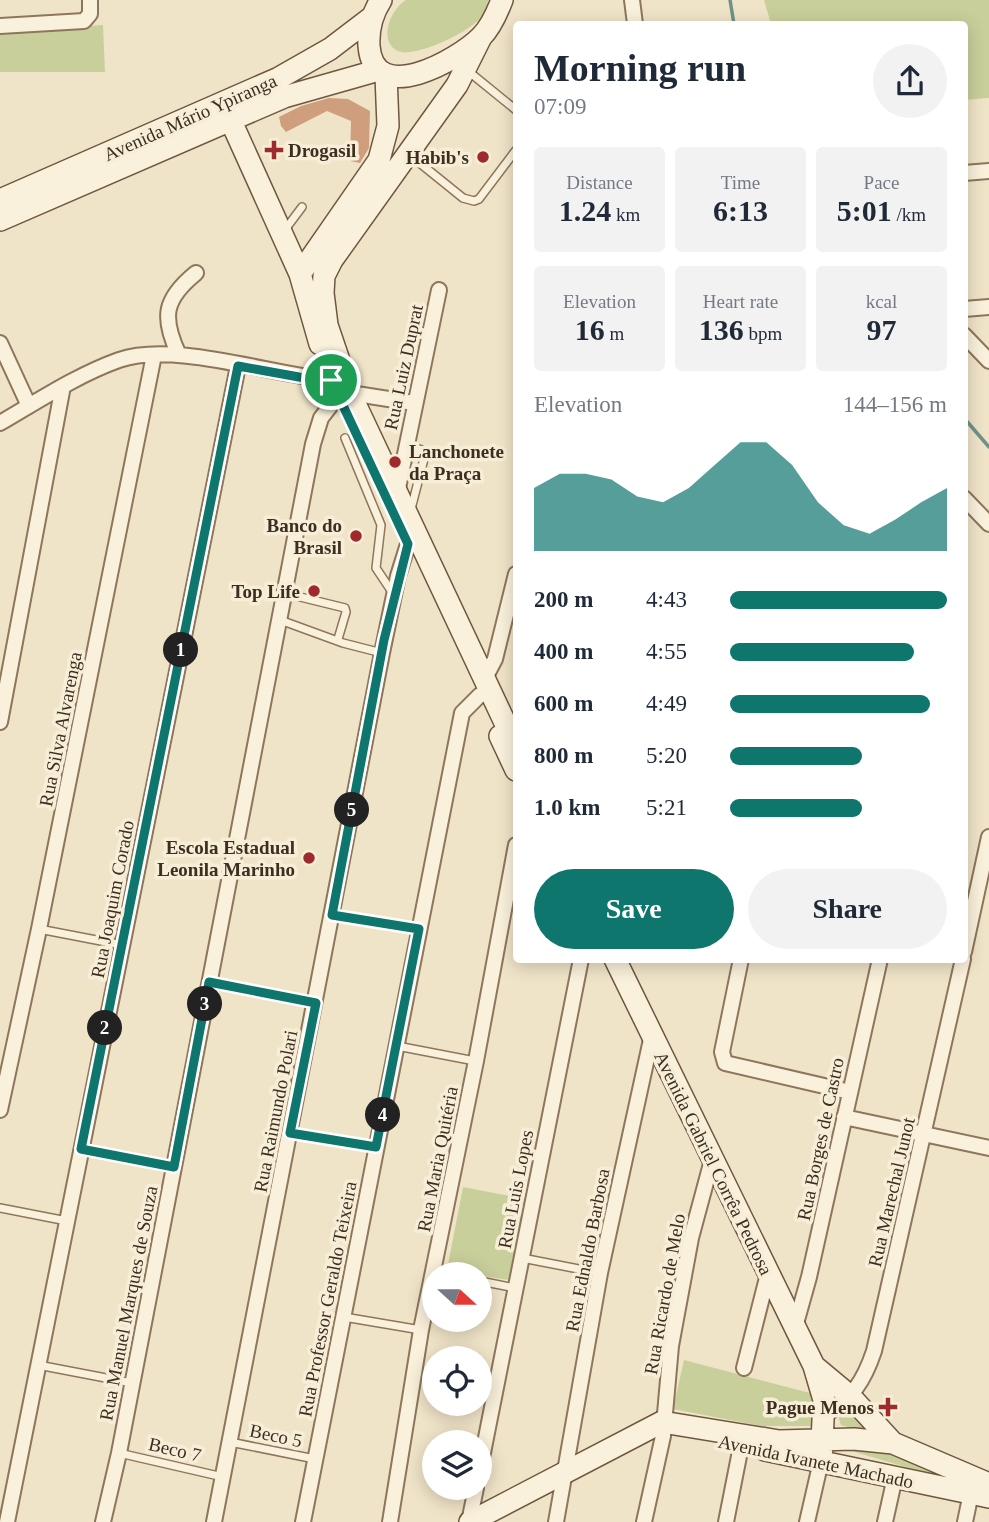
<!DOCTYPE html>
<html lang="en">
<head>
<meta charset="utf-8">
<style>
  body { margin:0; font-family:"Times New Roman",serif; background:#f2f2f3; color:#1f2937; height:100vh; display:flex; flex-direction:column; font-size:26px; white-space:nowrap }
  * { box-sizing:border-box; margin:0 }
  p { font-size:23px; color:#747a83 }
  .icon { flex:none; width:38px; height:38px; fill:none; stroke:currentColor; stroke-width:2; stroke-linecap:round; stroke-linejoin:round }
  .map { position:relative; flex:1; overflow:hidden }
  .panel { position:absolute; left:513px; top:21px; width:455px; height:942px; display:flex; flex-direction:column; background:#fff; border-radius:7px; box-shadow:0 4px 18px #0003 }
  .panel>* { flex:none }
  .needle { width:46px; rotate:111deg }
  .buttons { position:absolute; left:422px; top:1262px; display:grid; gap:14px }
  .buttons a { display:grid; place-items:center; width:70px; height:70px; border-radius:50%; background:#fff; box-shadow:0 4px 18px #0003; font-size:35px }
  .pin { position:absolute; display:grid; place-items:center; width:60px; height:60px; color:#fff; margin:-30px; border:4px solid #fff; border-radius:50%; box-shadow:0 2px 7px #0007 }
  .km { position:absolute; width:35px; height:35px; margin:-18px; border-radius:50%; background:#222; color:#fff; font-size:19px; line-height:35px; text-align:center }
  .round { display:grid; place-items:center; flex:none; width:74px; height:74px; border-radius:37px; background:#f2f2f3 }
  .head { display:flex; align-items:center; justify-content:space-between; height:119px; padding:0 21px }
  h1 { font-size:38px; font-weight:700; line-height:52px }
  .figures { display:grid; grid-template-columns:repeat(3,1fr); gap:10px; height:119px; padding:7px 21px }
  .figures div { display:grid; align-content:center; border-radius:7px; background:#f2f2f3; text-align:center }
  .figures b { font-size:30px; font-weight:700 }
  .figures small { font-size:19px; font-weight:400 }
  .figures p { font-size:19px }
  .chart { height:196px; padding:14px 21px }
  .chart p { display:flex; justify-content:space-between }
  .chart svg { width:100%; height:126px; margin-top:7px; fill:#0f766e; opacity:.7 }
  .action { display:flex; gap:14px; margin-top:auto; padding:14px 21px }
  .action a { flex:1; height:80px; border-radius:42px; background:#0f766e; color:#fff; font-size:28px; font-weight:700; line-height:80px; text-align:center }
  .action a+a { background:#f2f2f3; color:#1f2937 }
  ul { padding:0 21px; list-style:none; font-size:23px }
  li { display:grid; grid-template-columns:112px 84px 1fr; align-items:center; height:52px }
  li i { height:18px; border-radius:9px; background:#0f766e }
  .map>svg:first-child { display:block }
  .green { fill:#c9cf9b }
  .lines { fill:none; stroke-linecap:round; stroke-linejoin:round }
  .stream { stroke:#6f938a; stroke-width:3.5 }
  .building { fill:#cf9f7d }
  .lane-casing { stroke:#8d765c; stroke-width:10 }
  .street-casing { stroke:#8d765c; stroke-width:18 }
  .secondary-casing { stroke:#6f573f; stroke-width:24 }
  .lane { stroke:#faf1dc; stroke-width:7 }
  .street { stroke:#faf1dc; stroke-width:14 }
  .secondary { stroke:#faf1dc; stroke-width:21 }
  .route-casing { stroke:#fff; stroke-width:14 }
  .route { stroke:#0f766e; stroke-width:9 }
  .poi-dot { fill:#9e2a2b; stroke:#f7eed8; stroke-width:2.5 }
  .labels { text-anchor:middle; stroke-width:7; stroke-linejoin:round; paint-order:stroke }
  .street-label { font-size:19px; fill:#3d2e20; stroke:#f7eed8 }
  .poi-label { font-size:19px; font-weight:bold; fill:#3d2e20; stroke:#f7eed8; text-anchor:end }
</style>
</head>
<body>
<div class="map">
<svg width="989" height="1522" viewBox="0 0 989 1522">
  <rect width="100%" height="100%" fill="#f0e4c8"/>
  <path class="green" d="M406,0H488C488,1 487,10 486,11C478,29 420,56 401,52C376,45 390,9 406,0Z
    M764,0H989V98L964,100V24H771Z
    M103,25L105,72H0V31Z
    M463,1187L531,1200L514,1281L447,1270Z
    M684,1360L814,1394L844,1405L981,1489L841,1448L854,1429L841,1425L838,1416L813,1415V1426H761L673,1409Z"/>
  <g class="lines">
    <path class="stream" d="M730,0L734,24
      M964,418L989,447"/>
  </g>
  <path class="building" d="M329,98L348,99L370,111L369,148L360,163L350,161L351,121L327,111L286,132L281,126L279,117L301,106Z"/>
  <g class="lines">
    <g class="lane-casing">
      <path id="lane" d="M468,71L516,110
        M411,156L463,198L474,201L479,199L516,150
        M284,231L302,207
        M345,438L381,525L376,568L394,595
        M406,445L422,450L425,455L411,509
        M284,593L345,608L346,612L338,639
        M280,620L343,643L382,653
        M332,915L419,929
        M39,929L122,945
        M210,982L315,1002
        M397,1046L475,1061
        M290,1134L376,1147
        M82,1149L174,1166
        M0,1208L67,1221
        M522,1258L599,1273
        M480,1281L515,1288
        M344,1317L421,1330
        M38,1365L132,1383
        M230,1442L315,1459
        M119,1453L223,1477"/>
    </g>
    <g class="street-casing">
      <path id="street" d="M632,0L635,24
        M0,26L84,21L90,14V0
        M964,173L989,171
        M964,309L989,307
        M964,335L989,361
        M0,343L29,406
        M179,355C161,317 164,299 196,273
        M350,393L414,403
        M0,423C38,401 77,375 119,360C174,341 272,375 331,380
        M397,493L439,290
        M964,498L989,524
        M484,680L495,659L516,574
        M0,722L63,386
        M964,952L989,837
        M741,959L722,1052L725,1063L850,1092
        M0,1110L39,929L154,355
        M844,1117L989,1148
        M795,1327L809,1277L880,959
        M744,1368L768,1274
        M825,1415C852,1399 864,1381 874,1351L963,959
        M480,1468L581,959
        M7,1522L238,366
        M103,1522L119,1453L313,444L321,418L338,396
        M214,1522L382,653L398,576L408,544
        M303,1522L462,713L480,695
        M390,1522L421,1330L476,1061L516,845
        M469,1522L476,1488
        M556,1522L600,1273L652,1035
        M644,1522L663,1436L671,1346L691,1238L712,1160
        M726,1522L741,1446
        M807,1522L821,1461
        M885,1522L895,1477
        M965,1522L971,1493"/>
    </g>
    <g class="secondary-casing">
      <path id="secondary" d="M381,0C372,14 368,29 369,46C374,108 458,60 481,37C491,27 497,13 502,0
        M481,37L457,85L332,260L324,276L323,293L327,325L350,393L516,746
        M230,119L300,274L320,344
        M0,200L279,78L330,49L372,17
        M0,220L284,97L379,70
        M300,274L379,160L388,126L386,75
        M500,736L516,770
        M615,959L814,1366L824,1400L821,1461
        M814,1366L850,1396L893,1443
        M765,1450L989,1497
        M470,1522L662,1422L779,1441L854,1439L893,1443L989,1484"/>
    </g>
    <use href="#lane" class="lane"/>
    <use href="#street" class="street"/>
    <use href="#secondary" class="secondary"/>
  </g>
  <g class="lines">
    <g class="route-casing">
      <path id="route" d="M238,366L299,377L331,380L408,544L384,640L332,915L419,929L376,1147L290,1133L316,1003L209,982L174,1167L81,1149Z"/>
    </g>
    <use href="#route" class="route"/>
  </g>
  <g class="poi-dot">
    <path d="M270.5 139.5h7v7h7v7h-7v7h-7v-7h-7v-7h7z"/>
    <circle cx="483" cy="157" r="7"/>
    <circle cx="395" cy="462" r="7"/>
    <circle cx="356" cy="536" r="7"/>
    <circle cx="314" cy="591" r="7"/>
    <circle cx="309" cy="858" r="7"/>
    <path d="M884.5 1396.5h7v7h7v7h-7v7h-7v-7h-7v-7h7z"/>
  </g>
  <g class="labels">
    <g class="street-label">
      <text transform="translate(190 117) rotate(-24)" y="7">Avenida Mário Ypiranga</text>
      <text transform="translate(403 367) rotate(-78)" y="7">Rua Luiz Duprat</text>
      <text transform="translate(60 729) rotate(-79)" y="7">Rua Silva Alvarenga</text>
      <text transform="translate(112 899) rotate(-79)" y="7">Rua Joaquim Corado</text>
      <text transform="translate(275 1111) rotate(-79)" y="7">Rua Raimundo Polari</text>
      <text transform="translate(820 1139) rotate(-78)" y="7">Rua Borges de Castro</text>
      <text transform="translate(437 1159) rotate(-79)" y="7">Rua Maria Quitéria</text>
      <text transform="translate(714 1163) rotate(64)" y="7">Avenida Gabriel Corrêa Pedrosa</text>
      <text transform="translate(515 1189) rotate(-79)" y="7">Rua Luis Lopes</text>
      <text transform="translate(891 1192) rotate(-77)" y="7">Rua Marechal Junot</text>
      <text transform="translate(587 1250) rotate(-79)" y="7">Rua Ednaldo Barbosa</text>
      <text transform="translate(664 1294) rotate(-80)" y="7">Rua Ricardo de Melo</text>
      <text transform="translate(327 1299) rotate(-79)" y="7">Rua Professor Geraldo Teixeira</text>
      <text transform="translate(128 1303) rotate(-79)" y="7">Rua Manuel Marques de Souza</text>
      <text transform="translate(276 1435) rotate(12)" y="7">Beco 5</text>
      <text transform="translate(175 1449) rotate(13)" y="7">Beco 7</text>
      <text transform="translate(816 1461) rotate(12)" y="7">Avenida Ivanete Machado</text>
    </g>
    <g class="poi-label">
      <text x="288" y="157" text-anchor="start">Drogasil</text>
      <text x="469" y="164">Habib's</text>
      <text x="409" y="458" text-anchor="start">Lanchonete<tspan x="409" dy="22">da Praça</tspan></text>
      <text x="342" y="532">Banco do<tspan x="342" dy="22">Brasil</tspan></text>
      <text x="300" y="598">Top Life</text>
      <text x="295" y="854">Escola Estadual<tspan x="295" dy="22">Leonila Marinho</tspan></text>
      <text x="874" y="1414">Pague Menos</text>
    </g>
  </g>
</svg>
<div class="buttons">
<a><svg class="needle" viewBox="-14 -14 28 28"><path d="M0-13l5 13h-10z" fill="#e53935"/><path d="M0 13l5-13h-10z" fill="#747a83"/></svg></a>
<a><svg class="icon" aria-label="locate" viewBox="0 0 24 24"><circle cx="12" cy="12" r="6"/><path d="M12 2v4M12 18v4M2 12h4M18 12h4"/></svg></a>
<a><svg class="icon" aria-label="layers" viewBox="0 0 24 24"><path d="M12 4l9 5-9 5-9-5zM3 14l9 5 9-5"/></svg></a>
</div>
<div class="pin" style="left:331px;top:380px;background:#1e9e55"><svg class="icon" aria-label="arrive" viewBox="0 0 24 24"><path d="M6 21V4h12l-3 4 3 4H6"/></svg></div>
<b class="km" style="left:181px;top:650px">1</b>
<b class="km" style="left:105px;top:1028px">2</b>
<b class="km" style="left:205px;top:1004px">3</b>
<b class="km" style="left:383px;top:1115px">4</b>
<b class="km" style="left:352px;top:810px">5</b>
<section class="panel">
<div class="head"><div><h1>Morning run</h1><p>07:09</p></div><a class="round"><svg class="icon" aria-label="share" viewBox="0 0 24 24"><path d="M12 15V3M7 8l5-5 5 5M5 13v7h14v-7"/></svg></a></div>
<div class="figures">
<div><p>Distance</p><b>1.24<small> km</small></b></div>
<div><p>Time</p><b>6:13</b></div>
<div><p>Pace</p><b>5:01<small> /km</small></b></div>
</div>
<div class="figures">
<div><p>Elevation</p><b>16<small> m</small></b></div>
<div><p>Heart rate</p><b>136<small> bpm</small></b></div>
<div><p>kcal</p><b>97</b></div>
</div>
<div class="chart"><p><span>Elevation</span>144–156 m</p>
<svg viewBox="0 0 160 44" preserveAspectRatio="none"><path d="M0 44V22L10 17L20 17L30 19L40 25L50 27L60 22L70 14L80 6L90 6L100 14L110 27L120 35L130 38L140 33L150 27L160 22V44z"/></svg>
</div>
<ul>
<li><b>200 m</b>4:43<i style="width:100%"></i></li>
<li><b>400 m</b>4:55<i style="width:85%"></i></li>
<li><b>600 m</b>4:49<i style="width:92%"></i></li>
<li><b>800 m</b>5:20<i style="width:61%"></i></li>
<li><b>1.0 km</b>5:21<i style="width:61%"></i></li>
</ul>
<div class="action"><a>Save</a><a>Share</a></div>
</section>
</div>
</body>
</html>
